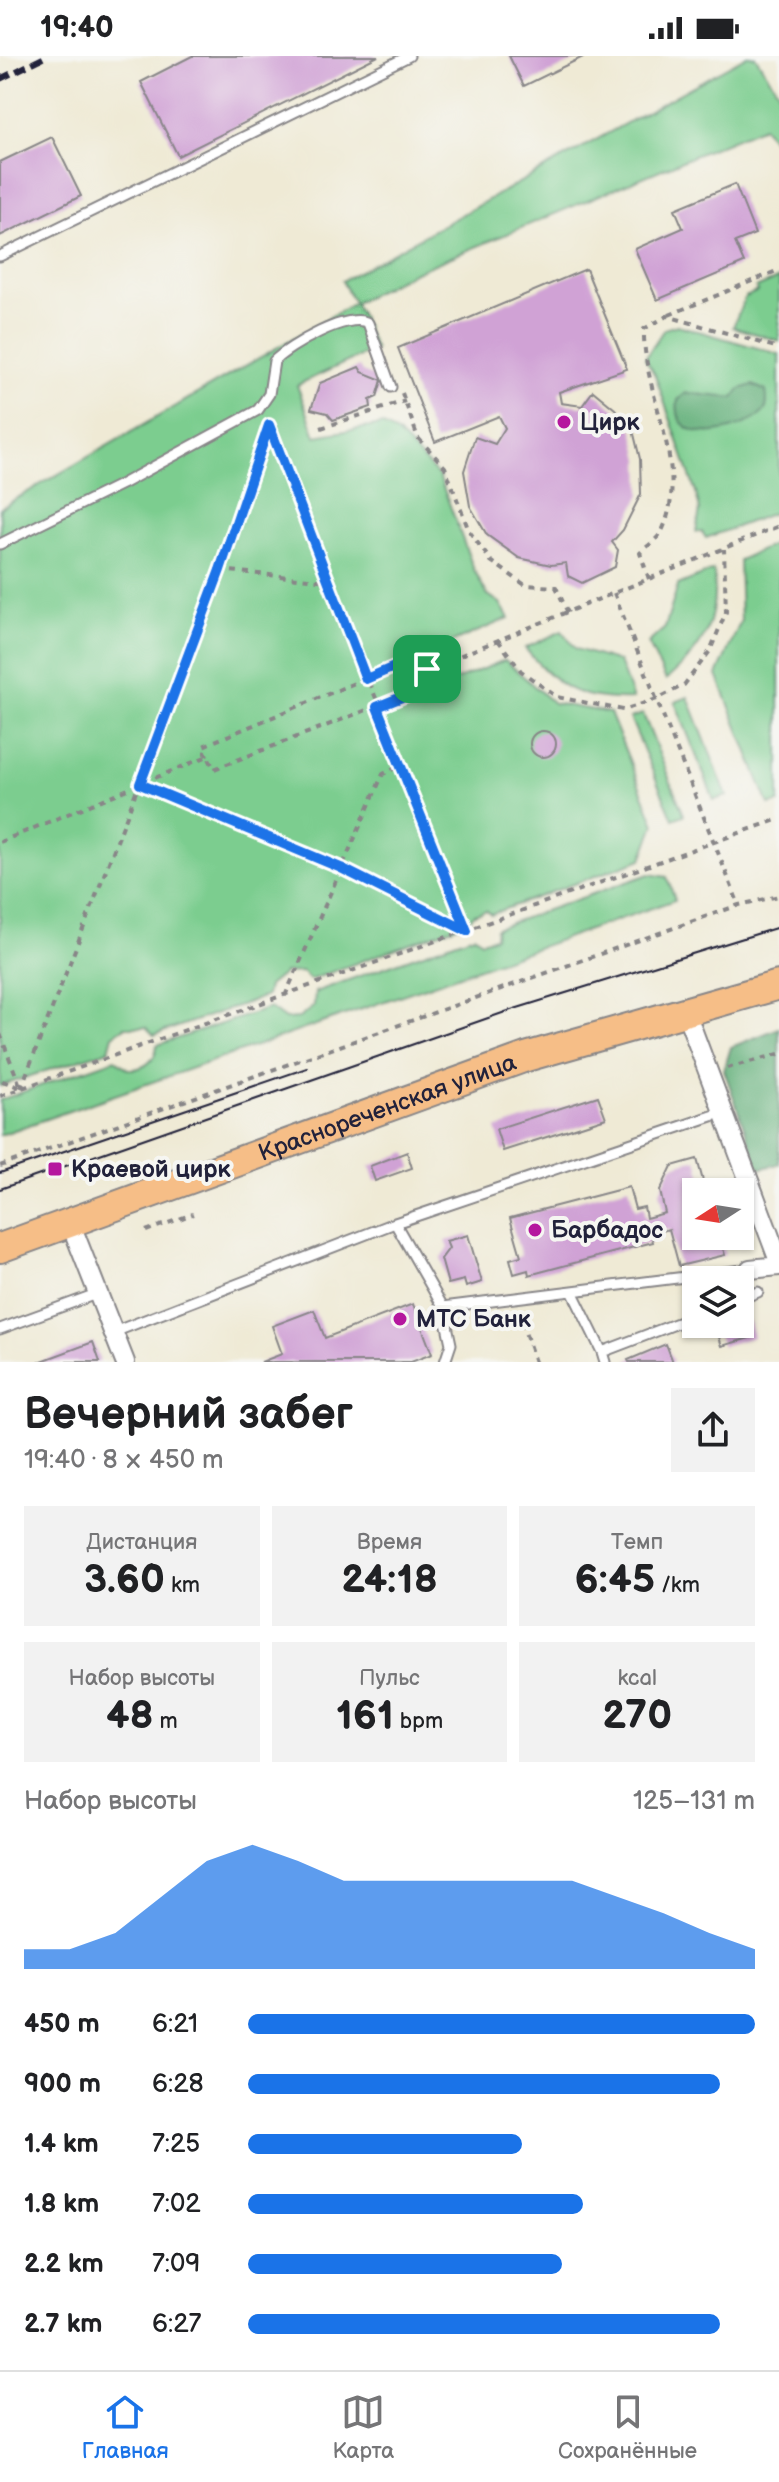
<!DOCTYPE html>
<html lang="ru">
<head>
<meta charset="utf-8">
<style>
  body { margin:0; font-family:"Balsamiq Sans",sans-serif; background:#f2f2f2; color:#202124; height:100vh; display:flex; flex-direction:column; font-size:30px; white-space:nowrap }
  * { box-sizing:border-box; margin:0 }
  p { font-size:26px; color:#757577 }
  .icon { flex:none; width:44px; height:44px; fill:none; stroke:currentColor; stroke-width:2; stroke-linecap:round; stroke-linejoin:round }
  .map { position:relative; height:1306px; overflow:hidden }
  .side { display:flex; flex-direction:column; background:#fff; flex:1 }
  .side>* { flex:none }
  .needle { width:52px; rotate:258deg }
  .buttons { position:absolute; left:682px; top:1122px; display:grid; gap:16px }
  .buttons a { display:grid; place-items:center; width:72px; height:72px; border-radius:0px; background:#fff; box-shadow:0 2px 6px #0004; font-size:40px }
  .pin { position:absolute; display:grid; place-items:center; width:68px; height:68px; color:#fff; margin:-34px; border-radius:16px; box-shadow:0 4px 12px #0006 }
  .round { display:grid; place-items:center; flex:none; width:84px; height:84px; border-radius:0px; background:#f2f2f2 }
  .head { display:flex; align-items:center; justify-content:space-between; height:136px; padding:0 24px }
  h1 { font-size:44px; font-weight:800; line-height:60px }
  .metrics { display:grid; grid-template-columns:repeat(3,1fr); gap:12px; height:136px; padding:8px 24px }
  .metrics div { display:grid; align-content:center; border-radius:0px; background:#f2f2f2; text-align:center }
  .metrics b { font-size:40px; font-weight:800 }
  .metrics small { font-size:22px; font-weight:400 }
  .metrics p { font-size:22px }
  .chart { height:224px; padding:16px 24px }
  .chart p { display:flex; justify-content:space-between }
  .chart svg { width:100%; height:144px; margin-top:8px; fill:#1a73e8; opacity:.7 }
  ul { padding:0 24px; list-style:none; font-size:26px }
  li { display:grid; grid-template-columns:128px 96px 1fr; align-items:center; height:60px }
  li i { height:20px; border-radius:10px; background:#1a73e8 }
  .status { display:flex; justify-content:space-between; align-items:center; height:56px; padding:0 40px; background:#fff; direction:ltr }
  .status svg { height:22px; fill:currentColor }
  .menu { display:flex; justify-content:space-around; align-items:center; height:112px; border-top:2px solid #e0e0e0; background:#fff; font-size:22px; color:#757577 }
  .menu a { display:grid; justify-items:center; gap:4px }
  .menu .on { color:#1a73e8 }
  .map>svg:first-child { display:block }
  .green { fill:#7bcd8f; stroke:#4e7865; stroke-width:2 }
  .forest { fill:#64b07a; stroke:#43695a; stroke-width:2 }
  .building { fill:#d0a2d5 }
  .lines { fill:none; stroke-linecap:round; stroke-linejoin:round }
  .lane-casing { stroke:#888688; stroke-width:13 }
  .street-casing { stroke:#888688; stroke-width:22 }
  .primary-casing { stroke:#888688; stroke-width:32 }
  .path { stroke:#888688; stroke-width:4; stroke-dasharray:6 6; stroke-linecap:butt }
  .lane { stroke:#fff; stroke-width:9 }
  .street { stroke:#fff; stroke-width:18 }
  .primary { stroke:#f6be87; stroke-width:28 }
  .tram { stroke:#22223b; stroke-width:2 }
  .rail { stroke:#22223b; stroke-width:6; stroke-dasharray:12 6; stroke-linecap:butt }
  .route-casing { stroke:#fff; stroke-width:16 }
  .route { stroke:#1a73e8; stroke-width:10 }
  .poi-dot { fill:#b5179e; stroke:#f6f6f2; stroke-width:3 }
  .labels { text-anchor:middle; stroke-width:8; stroke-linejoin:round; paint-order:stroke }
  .poi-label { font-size:24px; font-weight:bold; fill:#22223b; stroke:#f6f6f2; text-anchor:start }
  .street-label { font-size:24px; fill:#22223b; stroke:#f6f6f2 }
</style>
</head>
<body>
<div class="status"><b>19:40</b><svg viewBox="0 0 49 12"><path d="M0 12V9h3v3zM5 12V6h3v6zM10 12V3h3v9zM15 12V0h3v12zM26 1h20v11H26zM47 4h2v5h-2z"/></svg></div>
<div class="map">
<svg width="779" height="1306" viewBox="0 0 779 1306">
  <rect width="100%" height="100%" fill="#f6f6f2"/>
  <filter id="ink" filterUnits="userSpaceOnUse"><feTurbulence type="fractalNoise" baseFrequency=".0125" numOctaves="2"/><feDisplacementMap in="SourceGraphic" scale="16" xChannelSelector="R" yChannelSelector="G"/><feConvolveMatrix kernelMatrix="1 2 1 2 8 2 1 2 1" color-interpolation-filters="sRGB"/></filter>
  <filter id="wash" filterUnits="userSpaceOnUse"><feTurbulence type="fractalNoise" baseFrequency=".006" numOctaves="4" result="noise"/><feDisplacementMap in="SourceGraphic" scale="32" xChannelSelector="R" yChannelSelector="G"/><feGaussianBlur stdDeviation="1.8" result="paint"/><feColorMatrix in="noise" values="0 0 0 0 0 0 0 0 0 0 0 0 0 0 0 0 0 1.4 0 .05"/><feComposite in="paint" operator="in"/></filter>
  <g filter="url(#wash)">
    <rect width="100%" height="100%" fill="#efead5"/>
    <path class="green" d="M747,0H755L779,36V92L763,71L408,219L355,247L375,293L297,329L316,380L382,369L398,378L439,420L474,514L487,538L500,547L509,562L432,595L444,629L505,604L553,647L610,657L655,768L642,803L491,858L486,854L474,858L468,866L310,924L302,916L284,917L268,930L266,940L154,979L146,971H125L113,979L109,994L0,1030V452L354,247L342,225Z
      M779,222V285L733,271L745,241L758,235L756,232Z
      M677,269L779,298V455L706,482L702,476H696L700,454L696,437L655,319L645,302L664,273Z
      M779,486V747L769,749L717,619L741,565L739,504Z
      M714,514C717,567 706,590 666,624L648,587L665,572L678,529Z
      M562,575L576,593L619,606L633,643C580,645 558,633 525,592Z
      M688,641L727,740L714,744L675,646Z
      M643,658L684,759L673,763L630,662Z
      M649,818L667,821L675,844L0,1079V1044L115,1003L128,1013C144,1014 156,1005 157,989L270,952L285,963L299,962L314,950L315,936L474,879L481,885L495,881L496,872Z"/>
    <path class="forest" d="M753,329L766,335C767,341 768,349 765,354C755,371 670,399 678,344L686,337L733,342L740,333Z
      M779,972V1108L759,1113L724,1014L731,991Z"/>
    <g id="blocks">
      <path class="building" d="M192,0H378L178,100L141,26Z
        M509,0H585L524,30Z
        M52,81L81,140L0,180V106Z
        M735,128L755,178L735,186L744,207L657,244L635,193L683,172L675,153Z
        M586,213L627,313L559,336L561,347L582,350L593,335L615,353L633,374L640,403L641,438L623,474L612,486L618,494L615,511L582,527L568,520L566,507L551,509L519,502L487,479L470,450L464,415L475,381L495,388L505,372L499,360L435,386L398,292Z
        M359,311L362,316L382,324L377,341L370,344L371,351L333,364L327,357L311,353L320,327Z
        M530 688a13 13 0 1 1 26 0a13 13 0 1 1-26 0Z
        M598,1040L606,1062L503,1095L496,1073Z
        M407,1096L412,1112L375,1125L370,1110Z
        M697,1103L706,1136H696V1180H719L725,1199L679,1210L669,1173L651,1178L653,1186L529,1219L528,1214L514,1218L510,1203L521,1200L510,1162L629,1131L635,1153L644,1151L646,1162L665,1157L660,1135L672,1110Z
        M468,1179L482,1226L466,1231L464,1224L448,1228L441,1203L449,1192L446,1185Z
        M413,1248L432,1298L411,1306H261L282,1298L272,1270L314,1254L325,1282Z
        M748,1263L753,1281L722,1290L716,1272Z
        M93,1286L100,1306H39Z
        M666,1288L673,1306H629L628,1304Z"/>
    </g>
  </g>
  <g filter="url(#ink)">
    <use href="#blocks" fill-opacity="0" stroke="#888688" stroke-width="2"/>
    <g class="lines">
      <g class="lane-casing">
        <path id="lane" d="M0,200L409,0
          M0,488L122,428L258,354L269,338L274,305C289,290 349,255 368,267L391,331
          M395,1167L718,1058
          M573,1237L602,1296
          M740,1243L758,1236
          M443,1251L451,1288L445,1306
          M0,1273L99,1237
          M114,1276L395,1167L443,1251L750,1213
          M605,1306L602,1296L696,1260"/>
      </g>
      <g class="street-casing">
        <path id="street" d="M685,954L779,1205
          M70,1166L125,1306
          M750,1213L779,1210"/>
      </g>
      <g class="primary-casing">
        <g id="primary">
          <path id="s1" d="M0,1192L526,1001L779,929"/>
        </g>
      </g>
      <path class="path" d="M669,259L779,214
        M402,337L418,382L445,411L469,475L491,505L525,529L556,531L568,557
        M321,372L405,345
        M220,514L328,525
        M649,523L640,497C646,491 658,483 662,475C692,411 642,339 644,273L667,260L779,292
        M614,537L739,849
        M498,584L521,615L557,641L623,654L657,643L684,629L710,595L726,556L724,493
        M207,700L203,690L422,599L427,613
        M0,786L208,700L214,713L434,628L427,613L779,470
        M285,940L383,718L400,710
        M0,978L21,1032L0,1024
        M727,1012L779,998
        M21,1032C107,812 193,593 269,369L467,875L341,812L140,728
        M0,1040L776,764
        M0,1110L739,849L779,840
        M146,1175L193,1158
        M518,1255L535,1306"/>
      <use href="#lane" class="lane"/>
      <use href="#street" class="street"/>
      <use href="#primary" class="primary"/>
      <path class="tram" d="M0,1117L307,1012
        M0,1133L511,954L779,871"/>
      <path class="rail" d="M0,23L47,0"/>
    </g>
  </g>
  <g class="lines" filter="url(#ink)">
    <g class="route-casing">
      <path id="route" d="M269,369L366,623L422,599L434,628L377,651L467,875L341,812L140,728L220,514Z"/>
    </g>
    <use href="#route" class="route"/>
  </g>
  <g class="poi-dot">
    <circle cx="564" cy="366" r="8"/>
    <rect x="47" y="1105" width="16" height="16" rx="4"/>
    <circle cx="535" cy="1174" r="8"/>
    <circle cx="400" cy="1263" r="8"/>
  </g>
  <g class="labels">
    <g class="poi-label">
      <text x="580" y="374">Цирк</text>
      <text x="71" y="1121">Краевой цирк</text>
      <text x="551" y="1182">Барбадос</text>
      <text x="416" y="1271">МТС Банк</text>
    </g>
    <g class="street-label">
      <text dy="8" stroke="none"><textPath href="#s1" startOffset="412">Краснореченская улица</textPath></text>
    </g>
  </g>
</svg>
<div class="buttons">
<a><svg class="needle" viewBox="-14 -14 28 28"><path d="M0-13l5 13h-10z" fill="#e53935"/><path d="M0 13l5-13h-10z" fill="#757577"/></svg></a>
<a><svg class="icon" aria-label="layers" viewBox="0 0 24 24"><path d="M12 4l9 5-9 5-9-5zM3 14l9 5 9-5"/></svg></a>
</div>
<div class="pin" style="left:427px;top:613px;background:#1e9e55"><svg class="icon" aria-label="arrive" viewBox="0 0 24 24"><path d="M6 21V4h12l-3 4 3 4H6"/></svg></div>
</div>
<section class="side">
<div class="head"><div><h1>Вечерний забег</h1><p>19:40 · 8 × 450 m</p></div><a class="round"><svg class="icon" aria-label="share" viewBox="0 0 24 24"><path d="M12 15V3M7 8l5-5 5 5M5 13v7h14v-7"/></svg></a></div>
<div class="metrics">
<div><p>Дистанция</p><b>3.60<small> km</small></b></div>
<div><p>Время</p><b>24:18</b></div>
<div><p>Темп</p><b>6:45<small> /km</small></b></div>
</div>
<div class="metrics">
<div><p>Набор высоты</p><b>48<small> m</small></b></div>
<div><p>Пульс</p><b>161<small> bpm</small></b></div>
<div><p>kcal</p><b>270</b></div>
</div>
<div class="chart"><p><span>Набор высоты</span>125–131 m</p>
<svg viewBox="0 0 160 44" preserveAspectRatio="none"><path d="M0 44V38L10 38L20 33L30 22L40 11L50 6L60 11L70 17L80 17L90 17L100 17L110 17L120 17L130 22L140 27L150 33L160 38V44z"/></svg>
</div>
<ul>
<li><b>450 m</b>6:21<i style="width:100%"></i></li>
<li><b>900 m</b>6:28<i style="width:93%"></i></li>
<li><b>1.4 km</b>7:25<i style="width:54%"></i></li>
<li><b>1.8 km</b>7:02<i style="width:66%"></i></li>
<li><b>2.2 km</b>7:09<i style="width:62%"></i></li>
<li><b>2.7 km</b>6:27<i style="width:93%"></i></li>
</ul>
</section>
<nav class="menu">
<a class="on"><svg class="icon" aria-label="home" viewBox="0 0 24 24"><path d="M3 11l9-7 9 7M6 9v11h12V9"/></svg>Главная</a>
<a><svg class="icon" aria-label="map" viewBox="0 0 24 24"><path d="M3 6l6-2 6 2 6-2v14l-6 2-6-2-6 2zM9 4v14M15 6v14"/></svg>Карта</a>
<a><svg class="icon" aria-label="saved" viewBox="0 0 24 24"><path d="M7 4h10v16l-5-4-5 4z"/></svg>Сохранённые</a>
</nav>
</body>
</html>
